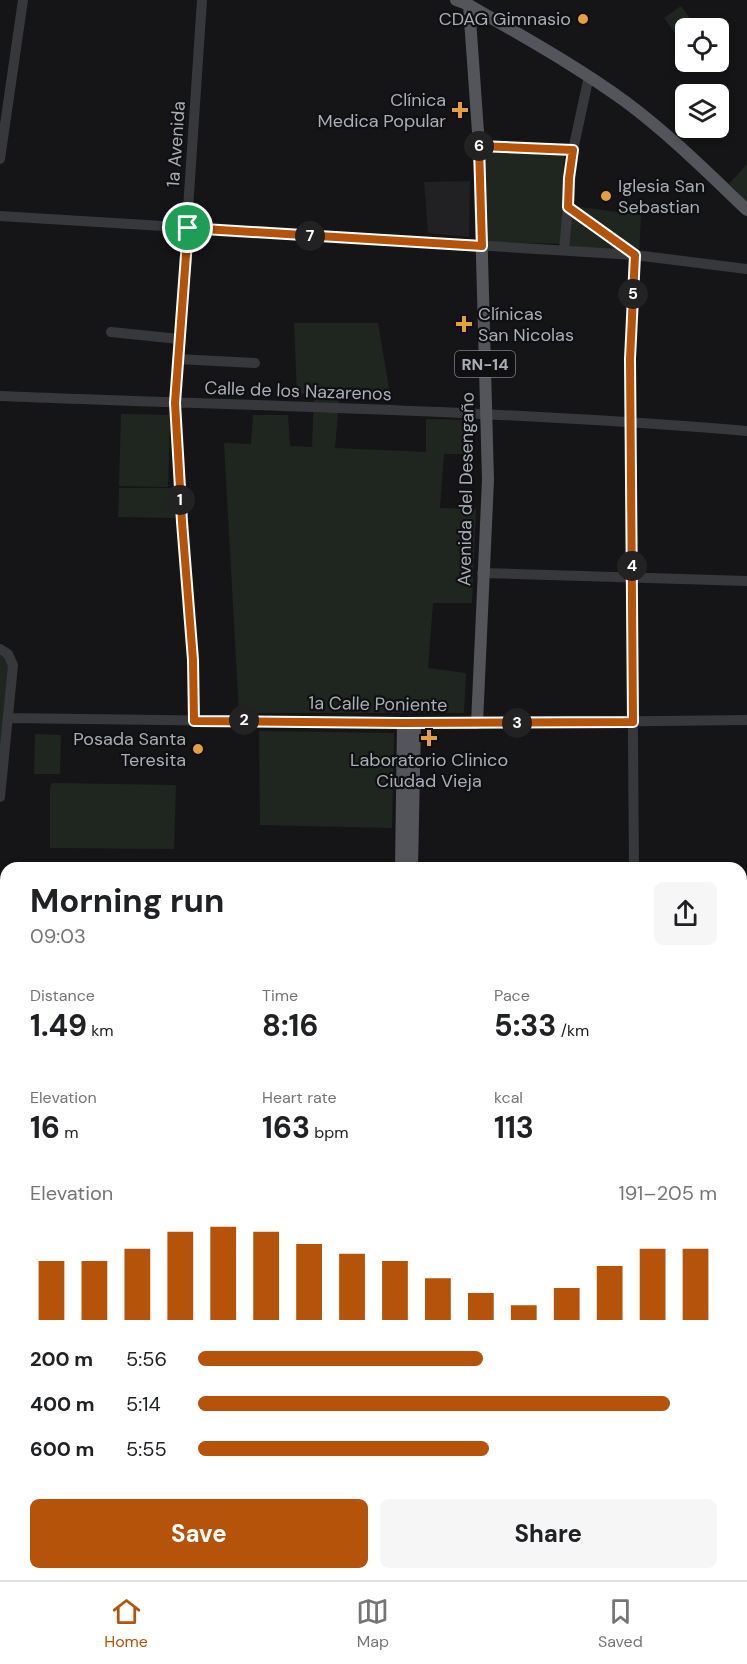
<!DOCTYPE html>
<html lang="en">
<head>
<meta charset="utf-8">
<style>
  body { margin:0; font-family:"DM Sans",sans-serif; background:#f6f6f6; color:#202124; height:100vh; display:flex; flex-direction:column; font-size:22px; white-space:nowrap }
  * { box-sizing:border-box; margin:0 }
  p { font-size:20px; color:#757577 }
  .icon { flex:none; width:33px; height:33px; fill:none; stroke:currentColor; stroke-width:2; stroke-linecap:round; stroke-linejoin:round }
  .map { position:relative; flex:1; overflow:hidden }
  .panel { position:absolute; left:0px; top:862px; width:747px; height:718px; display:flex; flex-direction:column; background:#fff; border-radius:18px 18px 0 0; box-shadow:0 3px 9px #0003 }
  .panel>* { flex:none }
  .controls { position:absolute; left:675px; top:18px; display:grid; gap:12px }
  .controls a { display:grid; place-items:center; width:54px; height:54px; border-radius:9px; background:#fff; box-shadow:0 3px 9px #0003; font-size:30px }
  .pin { position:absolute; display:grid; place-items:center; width:51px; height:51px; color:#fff; margin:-26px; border:3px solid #fff; border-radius:50%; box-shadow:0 2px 6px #0007 }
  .km { position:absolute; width:30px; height:30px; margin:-15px; border-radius:50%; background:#222; color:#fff; font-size:16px; line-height:30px; text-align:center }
  .round { display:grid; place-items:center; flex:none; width:63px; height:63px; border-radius:9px; background:#f6f6f6 }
  .overview { display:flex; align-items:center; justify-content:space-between; height:102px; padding:0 30px }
  h1 { font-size:33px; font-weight:700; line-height:45px }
  .figures { display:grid; grid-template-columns:repeat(3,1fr); gap:9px; height:102px; padding:6px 30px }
  .figures div { display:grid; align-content:center }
  .figures b { font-size:30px; font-weight:700 }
  .figures small { font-size:16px; font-weight:400 }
  .figures p { font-size:16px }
  .chart { height:168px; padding:12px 30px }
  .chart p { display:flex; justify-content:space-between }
  .chart svg { width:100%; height:108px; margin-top:6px; stroke:#b45309; stroke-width:6 }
  .cta { display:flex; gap:12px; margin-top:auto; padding:12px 30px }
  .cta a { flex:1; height:69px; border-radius:9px; background:#b45309; color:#fff; font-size:24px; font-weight:700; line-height:69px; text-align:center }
  .cta a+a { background:#f6f6f6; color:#202124 }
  ul { padding:0 30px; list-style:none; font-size:20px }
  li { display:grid; grid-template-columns:96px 72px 1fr; align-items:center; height:45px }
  li i { height:15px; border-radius:8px; background:#b45309 }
  .tabs { display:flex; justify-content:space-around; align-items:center; height:84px; border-top:2px solid #e0e0e0; background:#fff; font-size:16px; color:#757577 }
  .tabs a { display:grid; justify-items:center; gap:3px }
  .tabs .active { color:#b45309 }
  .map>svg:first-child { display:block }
  .built { fill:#212124 }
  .green { fill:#1f2620 }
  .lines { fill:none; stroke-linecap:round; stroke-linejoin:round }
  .minor { stroke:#36383b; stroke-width:10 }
  .major { stroke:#53555a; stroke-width:12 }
  .route-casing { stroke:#fff; stroke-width:12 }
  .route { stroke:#b45309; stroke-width:8 }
  .poi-dot { fill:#e49f40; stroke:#101012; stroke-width:2 }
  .labels { text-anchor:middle; stroke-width:4.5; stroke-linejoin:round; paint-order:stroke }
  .shield { fill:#101012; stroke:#7a7e85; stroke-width:1.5 }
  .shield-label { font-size:16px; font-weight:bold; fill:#a8adb6 }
  .poi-label { font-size:18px; fill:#a8adb6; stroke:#101012; text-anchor:end }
  .street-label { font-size:18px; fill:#a8adb6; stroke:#101012 }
</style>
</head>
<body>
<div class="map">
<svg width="747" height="1580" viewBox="0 0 747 1580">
  <rect width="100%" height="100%" fill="#151517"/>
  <path class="built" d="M470,181L469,237L428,233L424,182Z"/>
  <path class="green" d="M681,6L697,28H686L685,47L664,18Z
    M483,150L564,155L562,244L486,242Z
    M747,164V202L729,184Z
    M572,206L641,215L639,255Z
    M570,213L626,252L567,246Z
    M294,323H378L390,394L340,391L335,448L426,452V419L471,420L468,454H444L440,508L476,509L472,603H433L428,668L466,673L464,713H239L224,443L251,444L253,415H288L290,446L312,447L314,394H297Z
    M121,414L170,415L168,487L119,486Z
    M119,488H175V518L118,517Z
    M0,656H4L9,664L0,753Z
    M259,731L394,733L392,828L260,825Z
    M35,734L61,735L60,774H34Z
    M54,783L176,785L174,849L50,848V788L51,784Z"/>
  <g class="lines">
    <path class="minor" d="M479,146L573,150
      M0,159L23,0
      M568,207L635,255L630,359L634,868
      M0,216L635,255L747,269
      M564,250L573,150L589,76
      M111,332L179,339
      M177,359L255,363
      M0,396C249,406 499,410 747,431
      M482,573L747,581
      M0,649L8,654L13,665L0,797
      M8,718L403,723
      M194,721L193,660L182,522L175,403L202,0
      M477,723L747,720
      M741,942H747
      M0,1305H6
      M0,1415H6
      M741,1551H747
      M87,1575V1580
      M633,1575V1580"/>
    <path class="major" d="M456,0L469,5C522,36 577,66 626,102C669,134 708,173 747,210
      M401,868L403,723H477L488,480L479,146L469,5
      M412,868L415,723
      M741,1093H747
      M741,1244H747
      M741,1398L747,1397
      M382,1580V1575
      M396,1580V1575"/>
  </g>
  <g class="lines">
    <g class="route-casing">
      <path id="route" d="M479,146L573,150L569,178L568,207L635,255L630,359L633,722L403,723L194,721L193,660L182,522L175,403L188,228L482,246Z"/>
    </g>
    <use href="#route" class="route"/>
  </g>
  <g class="poi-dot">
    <circle cx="583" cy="19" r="6"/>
    <path d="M457 101h6v6h6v6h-6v6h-6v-6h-6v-6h6z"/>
    <circle cx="606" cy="196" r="6"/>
    <path d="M461 315h6v6h6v6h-6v6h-6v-6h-6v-6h6z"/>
    <path d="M426 729h6v6h6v6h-6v6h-6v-6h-6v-6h6z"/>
    <circle cx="198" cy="749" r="6"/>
  </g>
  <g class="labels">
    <rect class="shield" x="455" y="351" width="60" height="26" rx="4.5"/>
    <g class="shield-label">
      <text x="485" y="370">RN-14</text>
    </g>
    <g class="poi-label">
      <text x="571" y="25">CDAG Gimnasio</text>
      <text x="446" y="106">Clínica<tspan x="446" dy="21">Medica Popular</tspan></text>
      <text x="618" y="192" text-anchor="start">Iglesia San<tspan x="618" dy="21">Sebastian</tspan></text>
      <text x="478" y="320" text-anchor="start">Clínicas<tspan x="478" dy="21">San Nicolas</tspan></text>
      <text x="186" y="745">Posada Santa<tspan x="186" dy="21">Teresita</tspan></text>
      <text x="429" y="766" text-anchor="middle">Laboratorio Clinico<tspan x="429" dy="21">Ciudad Vieja</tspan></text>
    </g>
    <g class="street-label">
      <text transform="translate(176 144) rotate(-86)" y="6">1a Avenida</text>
      <text transform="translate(298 391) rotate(2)" y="6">Calle de los Nazarenos</text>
      <text transform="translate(466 489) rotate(-89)" y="6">Avenida del Desengaño</text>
      <text transform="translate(378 704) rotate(1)" y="6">1a Calle Poniente</text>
    </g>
  </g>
</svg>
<div class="controls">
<a><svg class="icon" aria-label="locate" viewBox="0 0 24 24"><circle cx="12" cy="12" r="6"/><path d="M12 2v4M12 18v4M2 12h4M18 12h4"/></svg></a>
<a><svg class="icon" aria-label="layers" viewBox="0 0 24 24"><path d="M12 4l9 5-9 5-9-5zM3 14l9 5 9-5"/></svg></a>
</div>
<div class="pin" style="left:188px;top:228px;background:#1e9e55"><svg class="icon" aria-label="arrive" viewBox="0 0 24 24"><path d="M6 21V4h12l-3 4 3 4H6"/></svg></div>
<b class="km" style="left:180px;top:500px">1</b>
<b class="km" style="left:244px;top:720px">2</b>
<b class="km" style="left:517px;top:723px">3</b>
<b class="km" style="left:632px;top:566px">4</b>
<b class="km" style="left:633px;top:294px">5</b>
<b class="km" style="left:479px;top:146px">6</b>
<b class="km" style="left:310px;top:236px">7</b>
<section class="panel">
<div class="overview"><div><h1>Morning run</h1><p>09:03</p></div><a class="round"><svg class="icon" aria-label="share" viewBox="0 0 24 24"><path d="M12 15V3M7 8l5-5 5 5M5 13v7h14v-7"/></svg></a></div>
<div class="figures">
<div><p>Distance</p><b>1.49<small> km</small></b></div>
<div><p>Time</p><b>8:16</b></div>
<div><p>Pace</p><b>5:33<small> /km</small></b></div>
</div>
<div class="figures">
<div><p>Elevation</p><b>16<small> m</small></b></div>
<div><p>Heart rate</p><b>163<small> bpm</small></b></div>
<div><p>kcal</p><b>113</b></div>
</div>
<div class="chart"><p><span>Elevation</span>191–205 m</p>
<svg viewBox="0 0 160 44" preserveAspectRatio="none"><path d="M5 44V20M15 44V20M25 44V15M35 44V8M45 44V6M55 44V8M65 44V13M75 44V17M85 44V20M95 44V27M105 44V33M115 44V38M125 44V31M135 44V22M145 44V15M155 44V15"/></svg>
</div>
<ul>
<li><b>200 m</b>5:56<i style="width:55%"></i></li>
<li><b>400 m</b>5:14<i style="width:91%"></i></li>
<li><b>600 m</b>5:55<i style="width:56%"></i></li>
</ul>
<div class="cta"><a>Save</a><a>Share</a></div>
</section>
</div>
<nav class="tabs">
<a class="active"><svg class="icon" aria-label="home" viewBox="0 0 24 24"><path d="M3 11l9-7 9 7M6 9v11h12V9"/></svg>Home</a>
<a><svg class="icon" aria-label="map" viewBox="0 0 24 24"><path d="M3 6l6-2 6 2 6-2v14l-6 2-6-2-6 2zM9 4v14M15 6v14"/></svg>Map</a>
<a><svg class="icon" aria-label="saved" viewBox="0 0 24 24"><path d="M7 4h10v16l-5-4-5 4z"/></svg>Saved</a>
</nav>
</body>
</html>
